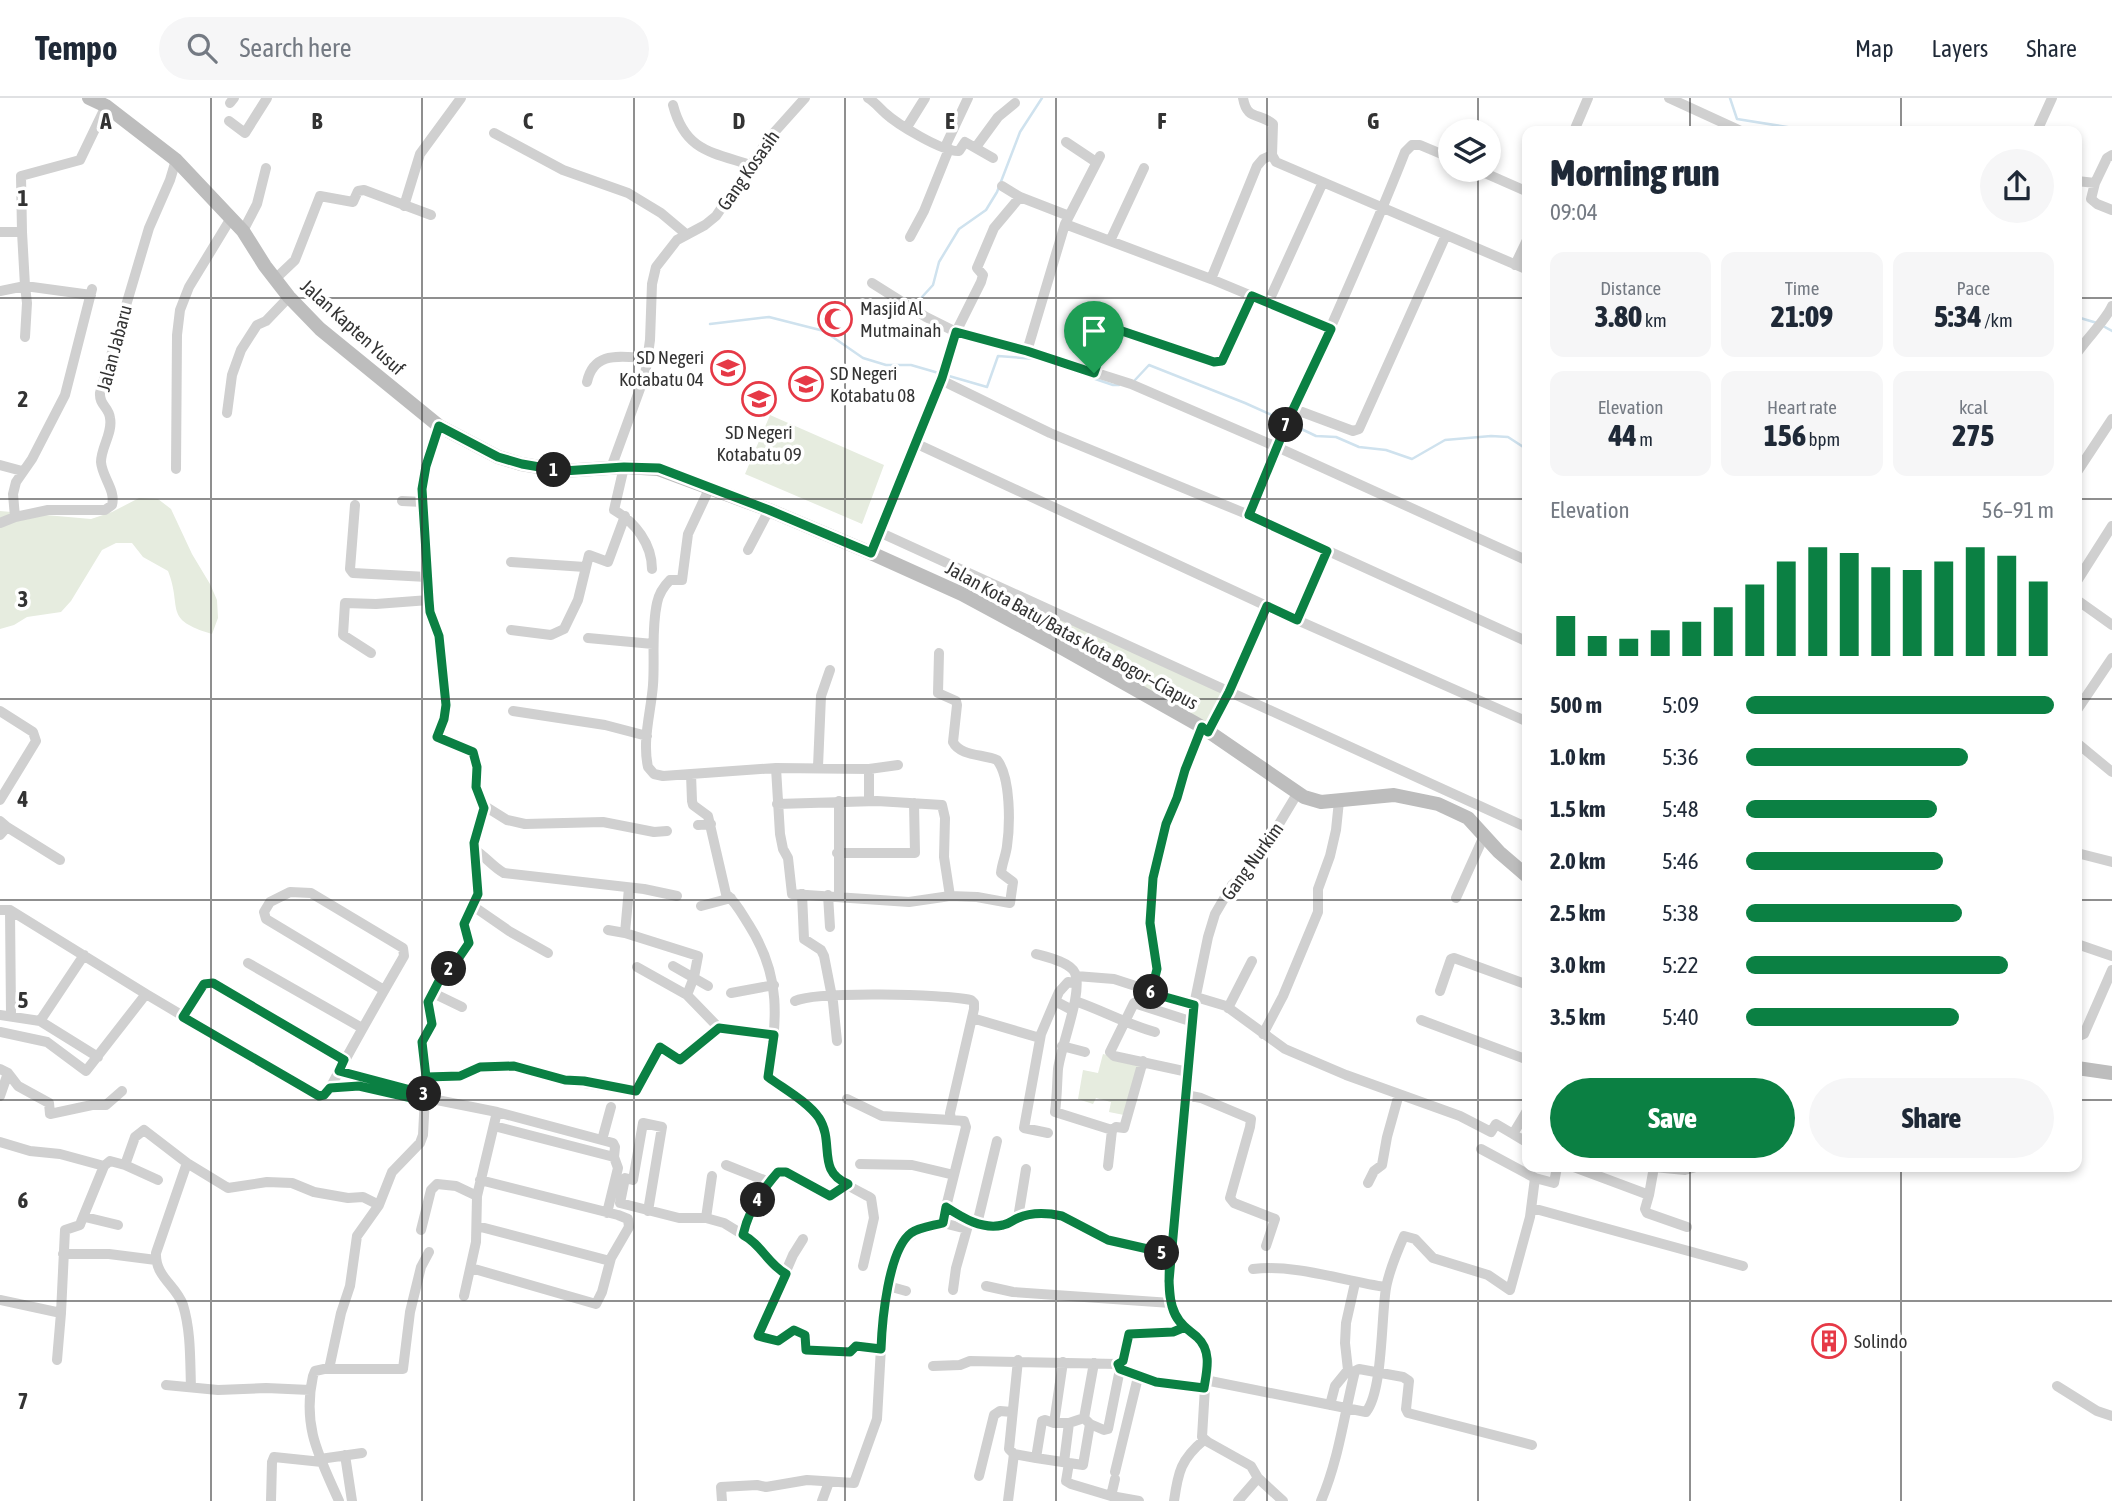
<!DOCTYPE html>
<html lang="en">
<head>
<meta charset="utf-8">
<style>
  body { margin:0; font-family:"Asap Condensed",sans-serif; background:#f6f6f7; color:#1f2937; height:100vh; display:flex; flex-direction:column; font-size:26px; white-space:nowrap }
  * { box-sizing:border-box; margin:0 }
  p { font-size:23px; color:#747a83 }
  .icon { flex:none; width:38px; height:38px; fill:none; stroke:currentColor; stroke-width:2; stroke-linecap:round; stroke-linejoin:round }
  .map { position:relative; flex:1; overflow:hidden }
  .sheet { position:absolute; left:1522px; top:28px; width:560px; height:1046px; display:flex; flex-direction:column; background:#fff; border-radius:14px; box-shadow:0 4px 10px #0003 }
  .sheet>* { flex:none }
  .fabs { position:absolute; left:1438px; top:21px; display:grid; gap:14px }
  .fabs a { display:grid; place-items:center; width:63px; height:63px; border-radius:50%; background:#fff; box-shadow:0 4px 10px #0003; font-size:35px }
  .pin { position:absolute; display:grid; place-items:center; width:60px; height:60px; color:#fff; margin:-72px -30px; border-radius:50% 50% 50% 0; rotate:-45deg; box-shadow:0 0 7px #0007 }
  .pin .icon { rotate:45deg }
  .km { position:absolute; width:35px; height:35px; margin:-18px; border-radius:50%; background:#222; color:#fff; font-size:19px; line-height:35px; text-align:center }
  .round { display:grid; place-items:center; flex:none; width:74px; height:74px; border-radius:37px; background:#f6f6f7 }
  .head { display:flex; align-items:center; justify-content:space-between; height:119px; padding:0 28px }
  h1 { font-size:38px; font-weight:800; line-height:52px }
  .figures { display:grid; grid-template-columns:repeat(3,1fr); gap:10px; height:119px; padding:7px 28px }
  .figures div { display:grid; align-content:center; border-radius:14px; background:#f6f6f7; text-align:center }
  .figures b { font-size:30px; font-weight:800 }
  .figures small { font-size:19px; font-weight:400 }
  .figures p { font-size:19px }
  .chart { height:196px; padding:14px 28px }
  .chart p { display:flex; justify-content:space-between }
  .chart svg { width:100%; height:126px; margin-top:7px; stroke:#0b8043; stroke-width:6 }
  .cta { display:flex; gap:14px; margin-top:auto; padding:14px 28px }
  .cta a { flex:1; height:80px; border-radius:42px; background:#0b8043; color:#fff; font-size:28px; font-weight:800; line-height:80px; text-align:center }
  .cta a+a { background:#f6f6f7; color:#1f2937 }
  ul { padding:0 28px; list-style:none; font-size:23px }
  li { display:grid; grid-template-columns:112px 84px 1fr; align-items:center; height:52px }
  li i { height:18px; border-radius:9px; background:#0b8043 }
  header { display:flex; align-items:center; gap:42px; box-sizing:border-box; height:98px; padding:0 35px; background:#fff; border-bottom:2px solid #e0e1e3 }
  header strong { font-size:33px }
  nav { display:flex; gap:38px; margin-inline-start:auto; font-size:24px }
  .search { width:490px; height:63px; background:#f6f6f7; display:flex; align-items:center; gap:18px; box-sizing:border-box; padding:0 24px; border-radius:38px; color:#747a83; font-size:26px }
  .map>svg:first-child { display:block }
  .green { fill:#e6ecdf }
  .lines { fill:none; stroke-linecap:round; stroke-linejoin:round }
  .stream { stroke:#cfe2ee; stroke-width:2.5 }
  .minor { stroke:#d0d0d0; stroke-width:10 }
  .secondary { stroke:#bdbdbd; stroke-width:14 }
  .route-casing { stroke:#fff; stroke-width:14 }
  .route { stroke:#0b8043; stroke-width:9 }
  .grid { fill:none; stroke:#333; stroke-width:2; stroke-opacity:0.55 }
  .labels { text-anchor:middle; stroke-width:7; stroke-linejoin:round; paint-order:stroke }
  .street-label { font-size:19px; fill:#333; stroke:#fff }
  .poi-label { font-size:19px; fill:#333; stroke:#fff; text-anchor:start }
  .grid-label { font-size:23px; text-anchor:middle; font-weight:bold; fill:#333; stroke:#fff; stroke-width:7; stroke-linejoin:round; paint-order:stroke }
</style>
</head>
<body>
<header>
<strong>Tempo</strong>
<div class="search"><svg class="icon" aria-label="search" viewBox="0 0 24 24"><circle cx="10" cy="10" r="6"/><path d="M15 15l6 6"/></svg>Search here</div>
<nav><a>Map</a><a>Layers</a><a>Share</a></nav>
</header>
<div class="map">
<svg width="2112" height="1403" viewBox="0 0 2112 1403">
  <rect width="100%" height="100%" fill="#fff"/>
  <path class="green" d="M770,317L884,367L862,426L745,376Z
    M139,400L158,401L171,411L192,456L210,486L217,502L218,520L212,536C162,521 183,511 168,473L143,459L132,445H116L102,452L71,503L61,514L27,519L14,527L0,531V413L91,421L112,414Z
    M1033,506L1222,595L1206,630L1025,523Z
    M1103,956L1143,966L1129,1018L1109,1014L1111,1004L1096,1000L1093,1006L1078,1001L1083,972L1098,975Z"/>
  <g class="lines">
    <path class="stream" d="M1730,0L1737,21L1812,33
      M922,207V199L933,187L939,164L959,131L986,112L997,94L1020,34L1042,0
      M2077,219L2097,225
      M710,226L769,219L824,233L863,260L886,267H911L987,289L998,258L1036,261L1113,287H1119
      M2103,228L2112,233
      M1135,282L1149,267L1245,305L1285,323
      M1291,326L1316,338L1336,339L1359,349L1386,352L1412,361L1445,342L1491,338L1508,339L1528,352"/>
    <path class="minor" d="M868,0C875,4 879,10 885,15C897,26 942,54 959,53L965,44L993,60
      M1243,0C1247,23 1259,14 1273,26L1272,57L1276,64L1528,172
      M1669,0L1741,33
      M230,5L234,0
      M673,7C685,53 711,54 751,67
      M229,23L245,35L267,0
      M907,29L925,0
      M1574,33L1588,0
      M2037,33L2052,0
      M494,35L563,72L628,95L661,115L686,136
      M1066,44L1096,64
      M945,49L968,0
      M976,49L998,19L1015,5
      M1478,72L1528,94
      M2077,83L2095,85L2107,60L2112,57
      M2095,85L2091,101L2097,106L2112,112
      M1002,88L1020,99L1069,118
      M404,108L420,56L461,0
      M1065,126L1211,181L1331,231
      M243,133L257,106L266,70
      M0,134H22L25,188L0,193
      M22,134L21,78L80,62L106,8
      M910,139L924,113L949,51
      M1110,143L1144,70
      M1515,167L1528,140
      M275,181L295,162L320,98L353,104L358,93L364,92L431,117
      M1211,181L1257,68L1263,61L1272,57
      M872,185L926,219L956,234L981,184L983,177L977,170L994,130L1020,99
      M1268,205L1323,84
      M25,239L27,205L25,188L91,197
      M1027,253L1065,126L1100,58
      M2077,255C2087,240 2106,222 2112,208
      M1094,274L1110,229L1214,264L1222,263L1252,198
      M587,284C594,252 621,259 648,260
      M1294,311L1353,333L1359,331L1446,137
      M227,315L232,277L241,252L257,227L266,223L289,199
      M915,345L1297,522L1528,624
      M0,367L22,373
      M624,369L614,412C635,424 652,446 652,471
      M611,370L645,277L650,242L652,186L656,169L677,142L705,127L716,118L770,39L805,0
      M176,371L177,237L180,212L189,189L231,120
      M2077,374L2112,321
      M710,389L688,436L682,482H670C663,489 659,495 657,505C651,533 655,560 653,587C651,614 642,642 648,669L654,676L663,678L776,670L869,671L898,667
      M402,403L422,404
      M355,407L350,471L353,475L427,479
      M1249,417C1299,295 1357,177 1405,54L1412,47H1420L1451,60
      M15,419L13,396L16,384L32,361L65,297L92,191
      M0,425L15,419L48,412H105L112,407C116,392 102,379 101,364C101,349 113,335 110,320C109,309 99,307 100,295L149,130L170,82L176,62
      M879,434L1528,730
      M748,452L769,412
      M871,455L941,282
      M1528,463L1277,349L1131,286L1027,253L956,234L941,282L1050,335L1249,417L1528,544
      M511,464L585,469
      M2077,483L2112,428
      M2077,502L2112,527
      M1297,522L1327,453
      M511,532L551,537L564,531L578,502L589,457L608,464L625,418
      M588,540L653,546
      M371,555L343,537L345,505L376,506L429,502
      M2077,612L2112,560
      M0,613L33,634L36,643L0,702
      M513,613L605,627L647,638
      M1208,634L1229,594L1267,508
      M2077,645L2112,674
      M818,669L821,598L830,572
      M776,670L780,736L783,751L788,760L792,796L909,804L950,798L977,799L1010,805L1013,784L1001,775C1002,765 1006,757 1007,748C1010,727 1011,679 997,662C983,656 960,658 953,644L957,607L956,603L938,595L939,555
      M869,671V703
      M691,676L692,703L693,707L708,718L726,796C736,804 742,816 749,827C782,879 777,921 768,980C784,991 808,1003 819,1020C830,1037 822,1063 834,1078C838,1083 864,1096 871,1100L874,1120L863,1168
      M839,703V798
      M777,706L877,703L942,707L945,720L944,759L950,798
      M483,707L507,722L525,726L603,724L654,734L667,733
      M0,723L7,729L0,737
      M698,727L711,726
      M7,729L60,762
      M475,752C486,759 493,769 504,775L644,791L677,798
      M837,755H915L914,705
      M2077,755L2112,764
      M629,790L625,835L698,858L694,879L687,897L719,930
      M802,796L804,841L821,852L824,858L833,904L837,943
      M828,797L830,829
      M1456,800L1484,738
      M473,808L509,833L548,855
      M701,808L731,800
      M0,812H10L146,896
      M10,812L11,917
      M608,832L625,835
      M2077,846L2112,858
      M1036,856C1047,859 1070,864 1075,875C1083,895 1061,947 1058,971C1057,985 1057,1000 1055,1014L1112,1032L1116,1029L1124,1030L1143,963
      M248,865L362,930
      M673,868L708,888
      M637,869L687,897
      M1076,878L1114,881L1194,907
      M1440,893L1451,861L1454,860L1528,887
      M433,895L462,909
      M731,895L774,887
      M1196,899L1226,908L1285,951L1346,977L1460,1018L1491,1034L1496,1026L1513,1036L1528,1011
      M795,903C816,893 945,896 971,902L974,905V911L950,1015L951,1022L964,1023L966,1029L946,1109L977,1126L994,1128L1005,1127L1030,1116L1058,1117L1108,1142L1170,1156
      M1055,903L1059,894L1068,884L1076,885
      M1075,903C1104,913 1126,926 1155,934
      M1134,905L1193,924
      M1228,910L1252,863
      M0,917L40,923L98,959
      M183,919L204,886L210,884L344,962
      M972,920L1040,940
      M1421,922L1528,962
      M40,923L84,857
      M0,934L47,944L86,973L146,896L313,995L324,997L328,994C352,948 378,903 404,858L403,850L311,795L290,794L270,804L264,814L266,821L384,892
      M1263,936L1283,898L1318,814V791L1330,758L1336,732L1339,703
      M2077,939L2084,936L2112,872
      M1062,948L1085,954
      M0,971L8,975L18,988L49,1005L50,1016L92,1007H106L122,993
      M339,973L426,996L437,1002L497,1014
      M1188,974L1114,958L1110,954L1134,905L1151,895L1157,871L1150,826L1153,780L1166,726L1177,700L1185,672L1202,629
      M426,979L460,977L480,969L515,968L565,982L636,993L660,949L680,962L719,930L773,937
      M330,990L359,988L430,1003
      M1186,997L1201,1000L1251,1021L1250,1029L1230,1100L1234,1105L1275,1121L1266,1148
      M0,998L8,975
      M847,1001L882,1018L951,1022
      M494,1028L614,1059L618,1070L607,1115
      M1048,1035L1024,1030L1041,936L1055,903L1072,912
      M1513,1036L1528,1045
      M602,1042L611,1009
      M0,1044L30,1053L60,1056L104,1068L110,1063L125,1067L158,1082
      M1481,1051L1535,1080L1554,1085L1557,1069
      M187,1065L156,1155C155,1179 176,1187 183,1207C191,1233 190,1262 191,1289
      M860,1066L912,1067L954,1077
      M125,1067L135,1039L144,1032L187,1065L228,1090L267,1084L292,1085L314,1094L348,1100L363,1099L379,1107
      M726,1067L769,1084
      M1108,1068L1112,1032
      M1574,1069L1649,1097L1654,1069L1685,1072L1696,1069
      M1368,1085L1374,1073L1382,1067L1387,1039L1399,996
      M1649,1097L1645,1111L1647,1115L1687,1129
      M1532,1110L1743,1168
      M648,1113L662,1029L643,1025L633,1082L625,1080L620,1105L679,1120H706L724,1125L750,1141L775,1170L786,1176
      M85,1119L118,1127
      M706,1120L712,1078
      M1018,1120L1026,1071
      M977,1126L997,1043
      M477,1128L610,1163
      M421,1132L431,1092L437,1086L456,1088L477,1098
      M743,1137L750,1115L778,1074H787L830,1098L848,1086
      M803,1141L793,1157L758,1238L778,1243L794,1232L805,1237L806,1252L850,1254L856,1249L881,1252
      M63,1156H109L156,1162
      M471,1170L596,1206L602,1194L611,1160L629,1129L628,1121L618,1117L480,1082
      M1253,1171C1297,1166 1343,1183 1386,1189
      M888,1188L906,1193
      M986,1188L1013,1194L1171,1205
      M464,1198L476,1144L477,1098L497,1014L613,1045L615,1049L614,1059
      M0,1202L61,1215L65,1132L80,1127L81,1124L104,1068
      M57,1262L61,1215
      M1018,1262L1009,1351L1014,1356L1036,1360
      M1063,1264L1054,1325H1069L1084,1320
      M933,1268L960,1267L970,1263L1118,1266L1123,1263L1129,1235L1173,1234L1185,1229
      M329,1271L341,1215L350,1188L357,1138L379,1107L392,1074L420,1045L423,1037L426,979L422,944L431,929L432,921L428,904L440,881L468,848L469,841L464,826L478,796L474,745L484,711L476,689L477,669L473,654L437,639L444,621L446,607L439,538L430,514L429,502L422,391L426,368L439,328
      M1120,1271L1156,1284L1204,1290
      M1205,1282L1366,1314C1383,1293 1381,1220 1386,1190C1389,1173 1397,1154 1404,1138L1415,1141L1433,1160L1488,1177L1510,1192L1530,1119L1535,1080
      M166,1287L218,1292L266,1290L310,1292
      M2057,1288L2097,1313L2112,1318
      M1330,1307L1335,1288L1348,1272L1345,1245L1346,1225L1355,1185
      M1054,1325L1045,1322L1042,1323L1036,1360L1069,1365L1066,1383L1071,1386L1111,1398L1139,1403
      M1090,1326L1104,1332L1108,1331L1120,1271L1118,1266
      M345,1357L352,1403
      M320,1361L362,1355
      M1064,1364L1069,1325
      M1069,1365L1083,1367L1090,1326L1084,1320L1094,1265
      M1115,1374L1138,1279
      M979,1378L994,1317L1000,1313L1012,1314
      M1111,1398L1115,1381
      M271,1403L272,1364L274,1359L322,1364
      M339,1403C319,1358 302,1329 313,1278L315,1273L324,1271H403L410,1214L421,1169L429,1154
      M722,1403L721,1389L757,1387L766,1389L807,1382L854,1385L877,1321L883,1213L889,1181L903,1144L919,1131L943,1125L967,1131L956,1170L953,1192
      M822,1403L829,1384
      M1008,1403L1014,1356
      M1174,1403C1178,1374 1181,1361 1204,1342
      M1238,1403L1258,1380
      M1283,1403L1258,1380L1251,1368L1208,1344L1202,1339L1207,1256L1201,1243L1177,1220L1171,1205L1169,1183L1194,907L1208,839L1215,816L1232,787L1248,773L1270,741L1297,696
      M1321,1403C1339,1361 1344,1317 1355,1273L1359,1271L1403,1279L1409,1283L1406,1311L1408,1315L1532,1347"/>
    <path class="secondary" d="M89,0L106,8L176,62L243,133L265,168L289,199L320,231L439,328L498,359L521,366L563,373L624,369L658,371L769,412L871,455L962,496L1064,551L1202,629L1304,699L1321,704L1394,697L1438,706L1468,720L1499,754L1528,779
      M2077,970L2112,975"/>
  </g>
  <g class="lines">
    <g class="route-casing">
      <path id="route" d="M1094,275L1027,253L956,234L942,280L871,455L769,412L659,370L624,369L563,373L522,366L498,359L439,328L426,368L422,391L429,502L430,514L439,538L446,607L444,621L437,639L473,654L477,669L476,689L484,710L474,745L478,796L464,826L469,845L456,864L440,881L428,904L432,926L422,944L426,979L425,1003L359,988L330,990L324,997L319,998L183,919L204,886L213,885L344,962L339,973L426,996V979L460,978L480,969L514,968L565,982L584,983L636,993L660,949L680,962L719,930L774,937L768,979C784,991 808,1004 819,1020C835,1045 816,1073 848,1086L830,1098L786,1074H778C762,1092 748,1114 743,1137C761,1146 768,1166 786,1176L758,1238L778,1243L794,1232L805,1237L806,1252L850,1254L856,1248L881,1251C882,1224 888,1152 911,1135C920,1129 932,1128 943,1125L946,1109C963,1120 982,1132 1003,1127C1009,1126 1013,1122 1018,1120C1032,1114 1048,1115 1062,1118L1108,1142L1170,1156C1169,1181 1165,1211 1185,1229L1173,1234L1129,1236L1123,1263L1118,1266L1120,1271L1156,1284L1204,1290C1207,1272 1212,1253 1197,1239C1190,1233 1182,1228 1177,1220C1170,1209 1170,1196 1169,1183L1194,907L1151,895L1157,871L1150,825L1153,780L1166,726L1177,700L1185,672L1202,629L1208,634L1229,594L1267,508L1297,522L1327,453L1249,417L1289,320L1331,231L1252,198L1222,263L1214,264L1110,229L1094,275"/>
    </g>
    <use href="#route" class="route"/>
  </g>
  <path class="grid" d="M211,0V1403M422,0V1403M634,0V1403M845,0V1403M1056,0V1403M1267,0V1403M1478,0V33M1690,0V33M1901,0V33M1478,72V1403M0,200H1528M2077,200H2112M0,401H1528M2077,401H2112M0,601H1528M2077,601H2112M0,802H1528M2077,802H2112M0,1002H1528M2077,1002H2112M1690,1069V1403M1901,1069V1403M0,1203H2112"/>
  <defs>
    <g id="mosque-ring" transform="scale(1.75)"><circle r="9.5" fill="#fff" stroke="#e63946" stroke-width="1.5"/><path d="M3.5-4.9A6 6 0 1 0 3.5 4.9A5 5 0 1 1 3.5-4.9Z" fill="#e63946"/></g>
    <g id="school-ring" transform="scale(1.75)"><circle r="9.5" fill="#fff" stroke="#e63946" stroke-width="1.5"/><path d="M0-5L7-2L0 1L-7-2ZM-4 1L0 2.5L4 1V4Q0 6-4 4Z" fill="#e63946"/></g>
    <g id="building-ring" transform="scale(1.75)"><circle r="9.5" fill="#fff" stroke="#e63946" stroke-width="1.5"/><path d="M-4-6H4V6H1V3H-1V6H-4ZM-2.5-4.3h1.7v1.8h-1.7ZM.8-4.3h1.7v1.8H.8ZM-2.5-1h1.7V.8h-1.7ZM.8-1h1.7V.8H.8Z" fill="#e63946"/></g>
  </defs>
  <g fill-rule="evenodd">
    <use href="#mosque-ring" x="835" y="221"/>
    <use href="#school-ring" x="728" y="270"/>
    <use href="#school-ring" x="806" y="286"/>
    <use href="#school-ring" x="759" y="301"/>
    <use href="#building-ring" x="1829" y="1243"/>
  </g>
  <g class="labels">
    <g class="street-label">
      <text transform="translate(748 72) rotate(-55)" y="7">Gang Kosasih</text>
      <text transform="translate(353 229) rotate(42)" y="7">Jalan Kapten Yusuf</text>
      <text transform="translate(114 250) rotate(-75)" y="7">Jalan Jabaru</text>
      <text transform="translate(1072 537) rotate(29)" y="7">Jalan Kota Batu/Batas Kota Bogor–Ciapus</text>
      <text transform="translate(1252 763) rotate(-54)" y="7">Gang Nurkim</text>
    </g>
    <g class="poi-label">
      <text x="860" y="217">Masjid Al<tspan x="860" dy="22">Mutmainah</tspan></text>
      <text x="704" y="266" text-anchor="end">SD Negeri<tspan x="704" dy="22">Kotabatu 04</tspan></text>
      <text x="830" y="282">SD Negeri<tspan x="830" dy="22">Kotabatu 08</tspan></text>
      <text x="759" y="341" text-anchor="middle">SD Negeri<tspan x="759" dy="22">Kotabatu 09</tspan></text>
      <text x="1854" y="1250">Solindo</text>
    </g>
  </g>
  <g class="grid-label">
    <text x="106" y="31">A</text>
    <text x="317" y="31">B</text>
    <text x="528" y="31">C</text>
    <text x="739" y="31">D</text>
    <text x="950" y="31">E</text>
    <text x="1162" y="31">F</text>
    <text x="1373" y="31">G</text>
    <text x="23" y="108">1</text>
    <text x="23" y="309">2</text>
    <text x="23" y="509">3</text>
    <text x="23" y="709">4</text>
    <text x="23" y="910">5</text>
    <text x="23" y="1110">6</text>
    <text x="23" y="1311">7</text>
  </g>
</svg>
<div class="fabs">
<a><svg class="icon" aria-label="layers" viewBox="0 0 24 24"><path d="M12 4l9 5-9 5-9-5zM3 14l9 5 9-5"/></svg></a>
</div>
<div class="pin" style="left:1094px;top:275px;background:#1e9e55"><svg class="icon" aria-label="arrive" viewBox="0 0 24 24"><path d="M6 21V4h12l-3 4 3 4H6"/></svg></div>
<b class="km" style="left:554px;top:372px">1</b>
<b class="km" style="left:449px;top:871px">2</b>
<b class="km" style="left:424px;top:996px">3</b>
<b class="km" style="left:758px;top:1102px">4</b>
<b class="km" style="left:1162px;top:1155px">5</b>
<b class="km" style="left:1151px;top:894px">6</b>
<b class="km" style="left:1286px;top:327px">7</b>
<section class="sheet">
<div class="head"><div><h1>Morning run</h1><p>09:04</p></div><a class="round"><svg class="icon" aria-label="share" viewBox="0 0 24 24"><path d="M12 15V3M7 8l5-5 5 5M5 13v7h14v-7"/></svg></a></div>
<div class="figures">
<div><p>Distance</p><b>3.80<small> km</small></b></div>
<div><p>Time</p><b>21:09</b></div>
<div><p>Pace</p><b>5:34<small> /km</small></b></div>
</div>
<div class="figures">
<div><p>Elevation</p><b>44<small> m</small></b></div>
<div><p>Heart rate</p><b>156<small> bpm</small></b></div>
<div><p>kcal</p><b>275</b></div>
</div>
<div class="chart"><p><span>Elevation</span>56–91 m</p>
<svg viewBox="0 0 160 44" preserveAspectRatio="none"><path d="M5 44V30M15 44V37M25 44V38M35 44V35M45 44V32M55 44V27M65 44V19M75 44V11M85 44V6M95 44V8M105 44V13M115 44V14M125 44V11M135 44V6M145 44V9M155 44V18"/></svg>
</div>
<ul>
<li><b>500 m</b>5:09<i style="width:100%"></i></li>
<li><b>1.0 km</b>5:36<i style="width:72%"></i></li>
<li><b>1.5 km</b>5:48<i style="width:62%"></i></li>
<li><b>2.0 km</b>5:46<i style="width:64%"></i></li>
<li><b>2.5 km</b>5:38<i style="width:70%"></i></li>
<li><b>3.0 km</b>5:22<i style="width:85%"></i></li>
<li><b>3.5 km</b>5:40<i style="width:69%"></i></li>
</ul>
<div class="cta"><a>Save</a><a>Share</a></div>
</section>
</div>
</body>
</html>
